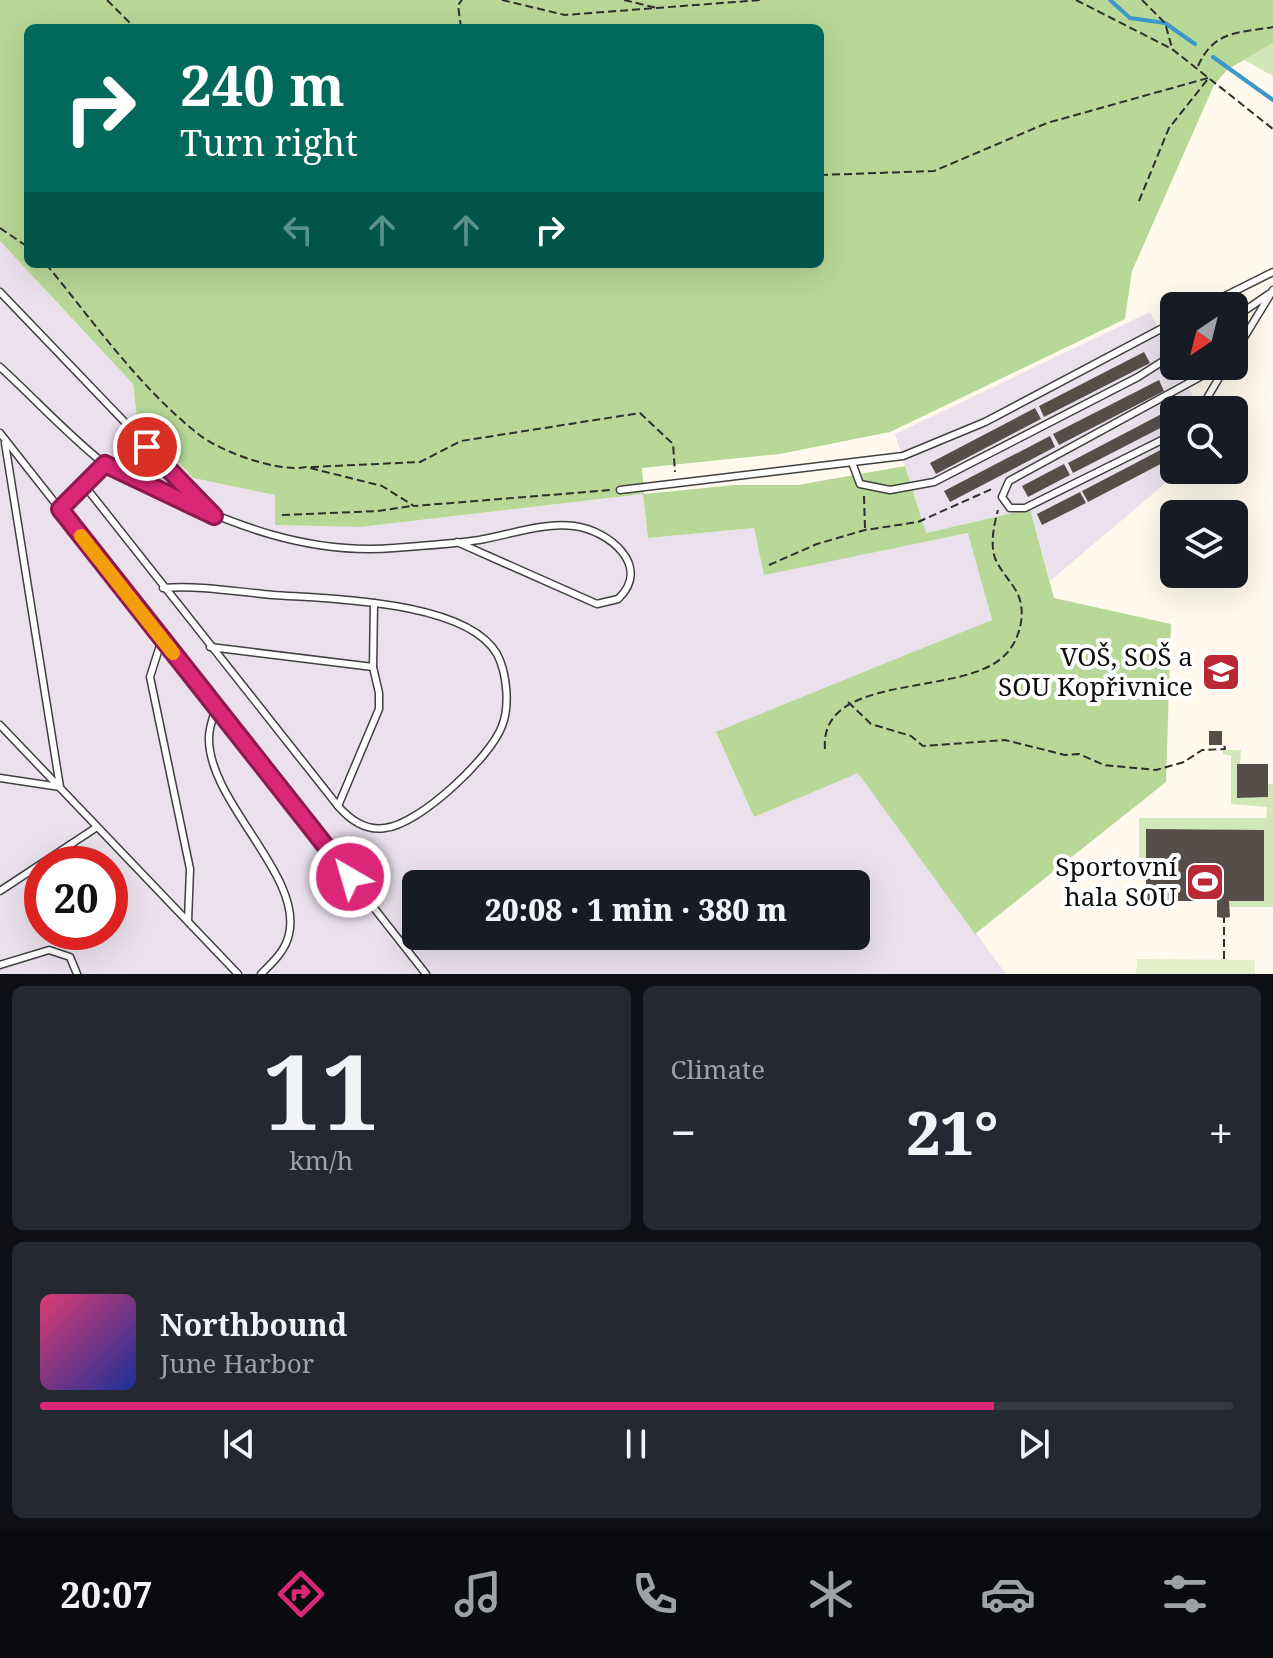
<!DOCTYPE html>
<html lang="en">
<head>
<meta charset="utf-8">
<style>
  body { margin:0; font-family:"Noto Serif",serif; background:#242831; color:#f1f3f6; height:100vh; display:flex; flex-direction:column; font-size:30px; white-space:nowrap }
  * { box-sizing:border-box; margin:0 }
  p { font-size:26px; color:#9ea1a6 }
  .icon { flex:none; width:44px; height:44px; fill:none; stroke:currentColor; stroke-width:2; stroke-linecap:round; stroke-linejoin:round }
  .map { position:relative; height:974px; overflow:hidden }
  .drawer { display:flex; flex-direction:column; gap:12px; padding:12px; background:#0d0f14; flex:1 }
  .drawer>* { flex:none }
  .hud { position:absolute; left:24px; top:24px; width:800px; height:244px; border-radius:12px; box-shadow:0 8px 32px #0002; background:#00695c; color:#fff; overflow:hidden }
  .needle { width:52px; rotate:215deg }
  .buttons { position:absolute; left:1160px; top:292px; display:grid; gap:16px }
  .buttons a { display:grid; place-items:center; width:88px; height:88px; border-radius:12px; background:#171b24; box-shadow:0 8px 32px #0002; font-size:40px }
  .speed { position:absolute; left:24px; top:846px; display:flex; gap:16px; font-size:40px; font-weight:700; text-align:center }
  .speed>* { display:grid; place-content:center; width:104px; height:104px; border-radius:50%; background:#171b24; box-shadow:0 8px 32px #0002; line-height:1 }
  .speed .limit { border:12px solid #d22; background:#fff; color:#111 }
  .pin { position:absolute; display:grid; place-items:center; width:68px; height:68px; color:#fff; margin:-34px; border:4px solid #fff; border-radius:50%; box-shadow:0 2px 8px #0007 }
  .me { position:absolute; width:88px; margin:-44px; rotate:322deg; stroke-linejoin:round; filter:drop-shadow(0 0 6px #0008) }
  .turn { display:flex; align-items:center; gap:28px; height:168px; padding:0 24px; font-size:36px }
  .turn .icon { width:104px; height:104px; stroke-width:2.5 }
  .turn b { display:block; font-size:56px; line-height:68px }
  .lanes { display:flex; align-items:center; height:76px; padding:0 24px; background:#0003; justify-content:center; gap:40px; direction:ltr }
  .lanes .off { opacity:.35 }
  .big { font-size:60px; font-weight:800; line-height:1.1 }
  .drawer .tile { flex:1; display:flex; flex-direction:column; justify-content:center; gap:12px; min-width:0; padding:0 28px; border-radius:12px; background:#242831 }
  .drawer .dial { align-items:center; gap:0 }
  .dial b { font-size:104px; line-height:1 }
  .song { display:flex; align-items:center; gap:24px }
  .cover { width:96px; height:96px; border-radius:12px; background:linear-gradient(135deg,hsl(340 70% 55%),hsl(230 70% 35%)) }
  .played { height:8px; border-radius:4px; background:linear-gradient(90deg,#db2777 80%,#363941 80%) }
  .keys { display:flex; justify-content:space-around; direction:ltr }
  .heat { display:flex; justify-content:space-between; align-items:center; font-size:44px; direction:ltr }
  .drawer .tiles { flex:1; display:grid; gap:12px; grid-template-columns:1fr 1fr }
  .tile:last-child { grid-column:span 2 }
  .trip { position:absolute; left:402px; top:870px; width:468px; height:80px; border-radius:12px; background:#171b24; box-shadow:0 8px 32px #0002; font-weight:800; line-height:80px; text-align:center }
  .tab-bar { display:flex; height:128px; justify-content:space-around; align-items:center; background:#090b0e; color:#9ea1a6 }
  .tab-bar .icon { width:56px; height:56px }
  .tab-bar .current { color:#db2777 }
  .tab-bar b { font-size:36px; color:#f1f3f6 }
  .map>svg:first-child { display:block }
</style>
</head>
<body>
<div class="map">
<svg width="1273" height="974" viewBox="0 0 1273 974">
  <rect width="100%" height="100%" fill="#fffaed"/>
  <g fill="#eae1ec" fill-rule="evenodd">
    <path d="M0 241 133 384 137 418 193 478 275 495V525L360 527 643 494 648 538 754 528 764 574 969 533 992 620 716 733 754 817 858 772 1006 974H0ZM42 864H110V932H42ZM416 884H856V936H416Z"/>
    <path d="M1150 312 1174 358V366H1178L1200 410H1174V470H1181L1050 581 1030 509 926 533 895 434Z"/>
  </g>
  <g fill="#d3e8b8">
    <path d="M1273 43V76L1244 60Z"/>
    <path d="M1223 750H1241L1238 798 1268 797V784H1273V907H1229V901H1264V830L1139 863V818H1266L1267 807 1231 804V756L1223 754Z"/>
  </g>
  <path fill="#b7d897" fill-rule="evenodd" d="M0 0H1273V43L1227 70 1214 85 1132 271 1125 319 890 432 780 454 642 468 644 494 735 485H798L905 466 926 533 1030 509 1054 598 1171 624 1166 782 975 934 858 773 754 817 716 732 992 620 968 533 764 575 754 528 648 538 643 494 360 527 275 525V495L193 478 137 418 133 384 0 241ZM28 28H820V264H28Z"/>
  <path fill="#e4efc9" d="M1137 959 1255 960V974H1136Z"/>
  <g fill="none" stroke-linecap="round" stroke-linejoin="round">
    <g stroke="#3c97ca" stroke-width="4">
      <path d="M1110 0 1130 18 1165 23 1195 44"/>
      <path d="M1213 57 1273 100"/>
    </g>
  </g>
  <g fill="#554e49">
    <path d="M1144 352 1150 363 1044 417 1039 406Z"/>
    <path d="M1159 380 1164 391 1059 445 1053 434Z"/>
    <path d="M1035 408 1041 419 936 474 930 463Z"/>
    <path d="M1173 408 1174 421 1073 473 1068 463Z"/>
    <path d="M1050 436 1055 447 950 502 944 491Z"/>
    <path d="M1174 443V457L1088 502 1082 491Z"/>
    <path d="M1064 464 1070 475 1028 497 1022 486Z"/>
    <path d="M1080 492 1086 503 1042 525 1037 514Z"/>
    <rect x="1209" y="731" width="13" height="14"/>
    <path d="M1237 764H1268V797L1237 798Z"/>
    <path d="M1146 829 1264 830V901H1229L1230 917 1224 918 1217 917V901H1146Z"/>
  </g>
  <g fill="none" stroke-linecap="round" stroke-linejoin="round">
    <g stroke="#404040" stroke-width="9">
      <g id="lane">
        <path d="M0 292 212 513"/>
        <path d="M1205 306 1273 272"/>
        <path d="M1234 318 1269 294"/>
        <path d="M1234 354 1273 290"/>
        <path d="M0 367C34 398 66 433 102 462 117 474 139 481 156 489 233 525 308 555 394 548 422 546 451 544 479 540 509 535 543 522 574 526 608 530 653 566 618 599L597 604 457 542"/>
        <path d="M1200 410 1226 366"/>
        <path d="M0 433 426 974"/>
        <path d="M1174 434 1025 508H1010L1002 497 1009 481 1220 366"/>
        <path d="M853 465 860 484 890 490 934 482 1138 377 1174 354"/>
        <path d="M84 485 338 806C351 821 366 831 385 828 419 825 491 757 502 726 510 706 507 673 497 654 466 600 328 599 273 595 237 592 200 585 163 588"/>
        <path d="M620 490 903 456 985 422 1174 322"/>
        <path d="M60 509 105 464"/>
        <path d="M162 639 150 677 190 869 188 921"/>
        <path d="M210 647 373 667"/>
        <path d="M216 708C213 717 209 727 209 738 208 802 303 875 289 934 286 950 273 962 261 974"/>
        <path d="M0 725 238 974"/>
        <path d="M0 778 60 787 5 443"/>
        <path d="M338 806 379 709V693L373 667 374 603"/>
        <path d="M0 891 97 827"/>
        <path d="M0 965 49 950 70 957 77 974"/>
      </g>
    </g>
    <g stroke="#2f2f2f" stroke-width="2" stroke-dasharray="8 4" stroke-linecap="butt">
      <path d="M107 0 135 28"/>
      <path d="M502 0 565 15 761 0"/>
      <path d="M624 0 657 8"/>
      <path d="M1076 0 1172 49 1273 129"/>
      <path d="M1142 0 1165 23 1172 48"/>
      <path d="M461 28 458 5 462 0"/>
      <path d="M1198 66C1214 30 1239 33 1273 27"/>
      <path d="M820 175 934 171 1047 123 1208 78"/>
      <path d="M1139 201 1169 128 1208 79"/>
      <path d="M0 228 28 247"/>
      <path d="M46 264C93 321 139 387 197 433 218 451 279 473 306 467L382 486 414 506 611 490"/>
      <path d="M311 467 420 462 461 441 640 413 673 444 675 472"/>
      <path d="M864 496 865 529"/>
      <path d="M282 515 378 511 412 506"/>
      <path d="M769 565 817 544 865 530 918 522 994 488"/>
      <path d="M848 702 871 724 911 736 923 746 1005 740 1065 755 1079 754 1104 765 1156 770 1184 762 1202 750 1225 749 1224 744"/>
      <path d="M825 749C819 671 961 698 1004 656 1021 640 1028 609 1015 589 1008 578 1000 570 995 558 990 543 994 525 998 510"/>
      <path d="M1224 959V918"/>
    </g>
    <use href="#lane" stroke="#fff" stroke-width="6"/>
  </g>
  <g fill="none" stroke-linecap="round" stroke-linejoin="round">
    <g stroke="#8e194d" stroke-width="20">
      <path id="route" d="M147 447 214 516 105 464 60 509 350 877"/>
    </g>
    <use href="#route" stroke="#db2777" stroke-width="14"/>
    <path stroke="#f59e0b" stroke-width="14" d="M81 536 173 653"/>
  </g>
  <defs>
    <g id="university-square" transform="scale(2)"><rect x="-9" y="-9" width="18" height="18" rx="4" fill="#ba2835" stroke="#fff"/><path d="M0-5L7-2L0 1L-7-2ZM-4 1L0 2.5L4 1V4Q0 6-4 4Z" fill="#fff"/></g>
    <g id="stadium-square" transform="scale(2)"><rect x="-9" y="-9" width="18" height="18" rx="4" fill="#ba2835" stroke="#fff"/><path d="M0-5a6.5 5 0 1 0 0 10a6.5 5 0 1 0 0-10ZM-3.5-1.8h7v3.6h-7Z" fill="#fff"/></g>
  </defs>
  <g fill-rule="evenodd">
    <use href="#university-square" x="1221" y="672"/>
    <use href="#stadium-square" x="1205" y="882"/>
  </g>
  <g text-anchor="middle" stroke-width="8" stroke-linejoin="round" paint-order="stroke">
    <g font-size="26" fill="#0d0d0d" stroke="#fff" text-anchor="end">
      <text x="1193" y="666">VOŠ, SOŠ a<tspan x="1193" dy="30">SOU Kopřivnice</tspan></text>
      <text x="1177" y="876">Sportovní<tspan x="1177" dy="30">hala SOU</tspan></text>
    </g>
  </g>
</svg>
<div class="buttons">
<a><svg class="needle" viewBox="-14 -14 28 28"><path d="M0-13l5 13h-10z" fill="#e53935"/><path d="M0 13l5-13h-10z" fill="#9ea1a6"/></svg></a>
<a><svg class="icon" aria-label="search" viewBox="0 0 24 24"><circle cx="10" cy="10" r="6"/><path d="M15 15l6 6"/></svg></a>
<a><svg class="icon" aria-label="layers" viewBox="0 0 24 24"><path d="M12 4l9 5-9 5-9-5zM3 14l9 5 9-5"/></svg></a>
</div>
<div class="speed"><div class="limit">20</div></div>
<div class="pin" style="left:147px;top:447px;background:#d93025"><svg class="icon" aria-label="arrive" viewBox="0 0 24 24"><path d="M6 21V4h12l-3 4 3 4H6"/></svg></div>
<svg class="me" style="left:350px;top:877px" viewBox="-20 -20 40 40"><circle r="17" fill="#db2777" stroke="#fff" stroke-width="3"/><path d="M0-11L8 9 0 5-8 9z" fill="#fff"/></svg>
<div class="trip">20:08 · 1 min · 380 m</div>
<div class="hud">
<div class="turn"><svg class="icon" aria-label="right" viewBox="0 0 24 24"><path d="M7 20v-9h11M14 6l5 5-5 5"/></svg><div><b>240 m</b>Turn right</div></div>
<div class="lanes"><svg class="icon off" aria-label="left" viewBox="0 0 24 24"><path d="M17 20v-9H6M10 6l-5 5 5 5"/></svg><svg class="icon off" aria-label="ahead" viewBox="0 0 24 24"><path d="M12 20V5M6 11l6-6 6 6"/></svg><svg class="icon off" aria-label="ahead" viewBox="0 0 24 24"><path d="M12 20V5M6 11l6-6 6 6"/></svg><svg class="icon" aria-label="right" viewBox="0 0 24 24"><path d="M7 20v-9h11M14 6l5 5-5 5"/></svg></div>
</div>
</div>
<section class="drawer">
<div class="tiles">
<div class="tile dial"><b>11</b><p>km/h</p></div>
<div class="tile"><p>Climate</p>
<div class="heat"><a>−</a><b class="big">21°</b><a>+</a></div>
</div>
<div class="tile">
<div class="song"><i class="cover"></i><div><b>Northbound</b><p>June Harbor</p></div></div>
<div class="played"></div>
<div class="keys"><svg class="icon" aria-label="previous" viewBox="0 0 24 24"><path d="M18 5L8 12l10 7zM5 5v14"/></svg><svg class="icon" aria-label="pause" viewBox="0 0 24 24"><path d="M8 5v14M16 5v14"/></svg><svg class="icon" aria-label="next" viewBox="0 0 24 24"><path d="M6 5l10 7-10 7zM19 5v14"/></svg></div>
</div>
</div>
</section>
<nav class="tab-bar">
<b>20:07</b>
<svg class="icon current" aria-label="directions" viewBox="0 0 24 24"><path d="M12 3l9 9-9 9-9-9zM9 14v-3h6M13 9l2 2-2 2"/></svg>
<svg class="icon" aria-label="music" viewBox="0 0 24 24"><path d="M9 18V5l10-2v13"/><circle cx="6" cy="18" r="3"/><circle cx="16" cy="16" r="3"/></svg>
<svg class="icon" aria-label="phone" viewBox="0 0 24 24"><path d="M5 4h4l2 5-3 2q2 4 5 5l2-3 5 2v4C11 20 4 13 5 4z"/></svg>
<svg class="icon" aria-label="climate" viewBox="0 0 24 24"><path d="M12 3v18M4 7l16 10M4 17L20 7"/></svg>
<svg class="icon" aria-label="car" viewBox="0 0 24 24"><path d="M5 17H2v-5l4-1 3-4h7l3 4 3 1v5h-3M9 17h6M6 11h13"/><circle cx="7" cy="17" r="2"/><circle cx="17" cy="17" r="2"/></svg>
<svg class="icon" aria-label="filters" viewBox="0 0 24 24"><path d="M4 7h16M4 17h16"/><circle cx="9" cy="7" r="2"/><circle cx="15" cy="17" r="2"/></svg>
</nav>
</body>
</html>
